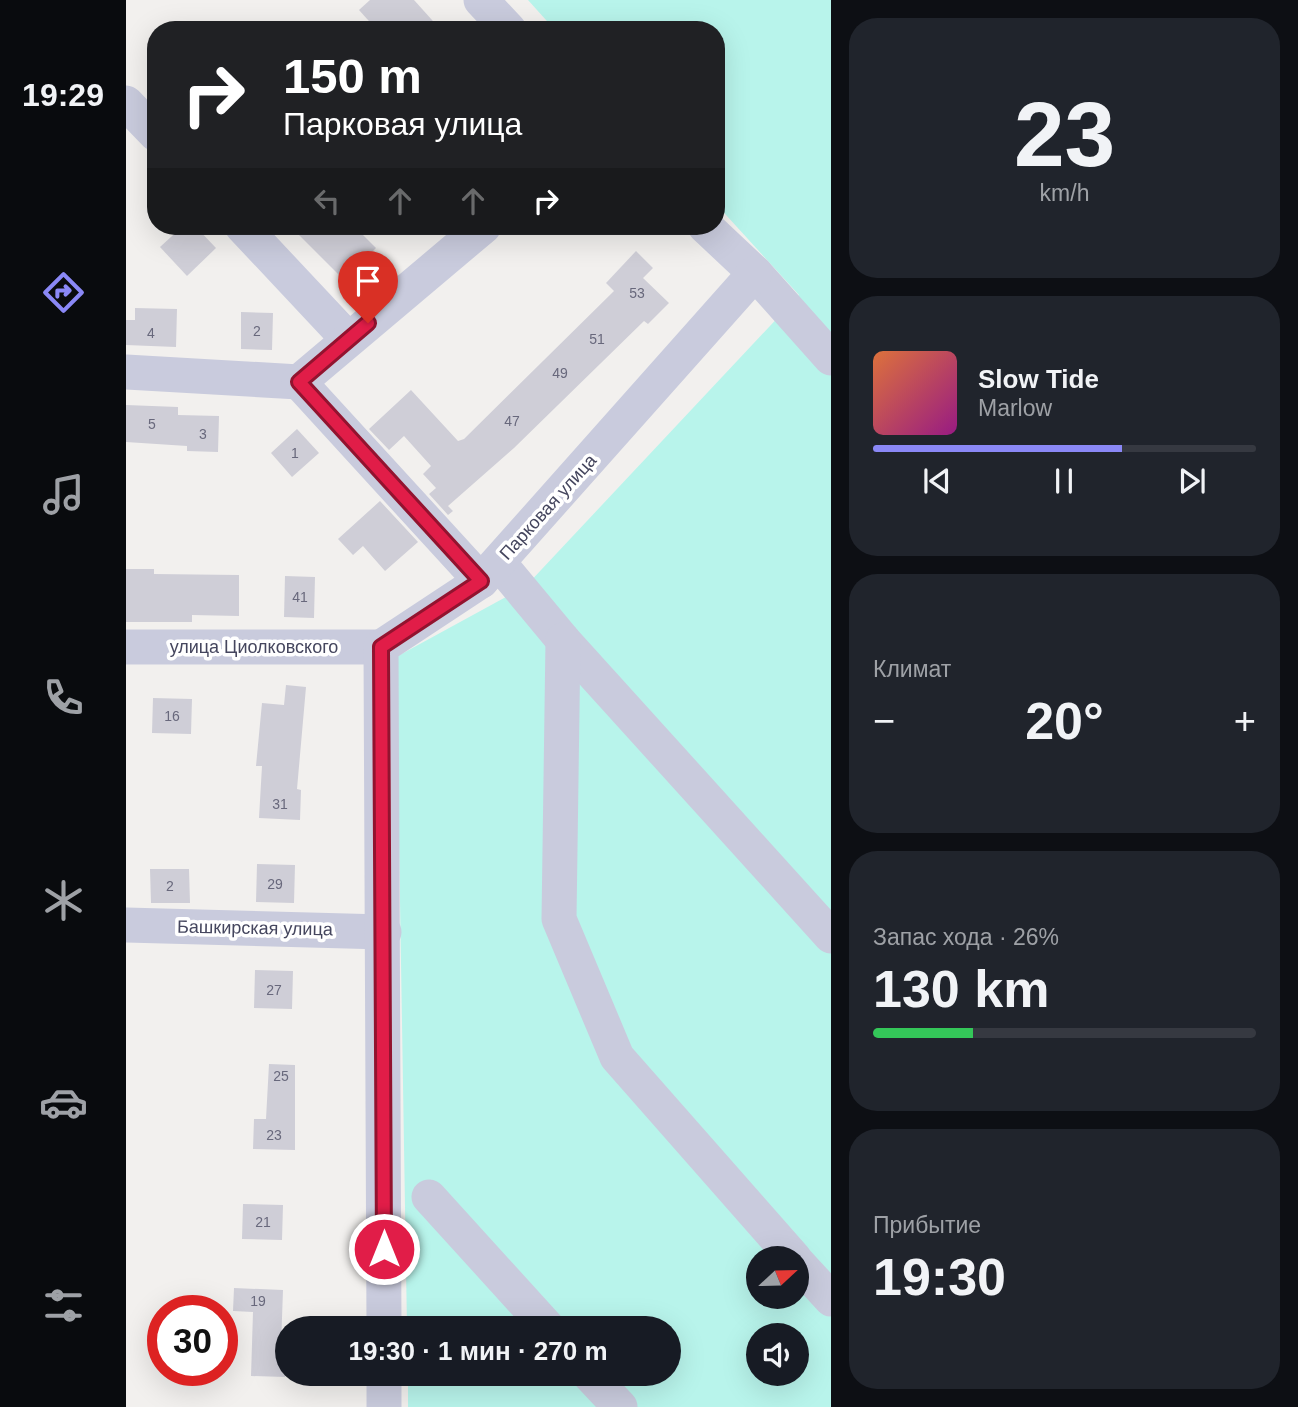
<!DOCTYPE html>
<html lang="ru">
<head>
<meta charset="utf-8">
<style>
  body { margin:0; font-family:Arial,sans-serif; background:#20242c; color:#f1f3f6; height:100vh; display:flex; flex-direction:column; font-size:26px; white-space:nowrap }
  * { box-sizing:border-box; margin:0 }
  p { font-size:23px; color:#9ea1a6 }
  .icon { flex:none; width:38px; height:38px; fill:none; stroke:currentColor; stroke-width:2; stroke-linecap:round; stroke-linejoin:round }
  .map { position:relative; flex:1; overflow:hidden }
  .sheet { display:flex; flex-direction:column; gap:18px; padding:18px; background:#0d0f14; width:467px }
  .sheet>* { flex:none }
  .banner { position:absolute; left:21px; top:21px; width:578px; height:214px; border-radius:28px; box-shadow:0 7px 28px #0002; background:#202124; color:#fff; overflow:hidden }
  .needle { width:46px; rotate:68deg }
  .tools { position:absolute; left:620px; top:1246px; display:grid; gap:14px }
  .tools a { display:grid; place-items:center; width:63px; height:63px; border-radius:50%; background:#171b24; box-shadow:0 7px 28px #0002; font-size:35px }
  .speed { position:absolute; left:21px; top:1295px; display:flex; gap:14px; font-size:35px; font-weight:700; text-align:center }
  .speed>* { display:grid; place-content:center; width:91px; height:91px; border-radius:50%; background:#171b24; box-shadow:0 7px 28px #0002; line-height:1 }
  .speed .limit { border:10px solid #d22; background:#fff; color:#111 }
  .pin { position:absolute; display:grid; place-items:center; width:60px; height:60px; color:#fff; margin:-72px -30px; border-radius:50% 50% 50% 0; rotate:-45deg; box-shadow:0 0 7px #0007 }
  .pin .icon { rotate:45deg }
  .me { position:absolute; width:77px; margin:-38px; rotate:0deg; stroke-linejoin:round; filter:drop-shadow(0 0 5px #0008) }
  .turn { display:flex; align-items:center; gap:24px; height:147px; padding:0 21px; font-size:32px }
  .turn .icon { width:91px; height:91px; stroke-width:2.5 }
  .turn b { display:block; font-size:49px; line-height:60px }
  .lanes { display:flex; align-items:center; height:66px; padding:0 21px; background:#0003; justify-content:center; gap:35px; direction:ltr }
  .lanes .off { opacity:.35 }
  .big { font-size:52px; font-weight:700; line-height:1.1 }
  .sheet .tile { flex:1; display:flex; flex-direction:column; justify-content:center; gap:10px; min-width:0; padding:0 24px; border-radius:28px; background:#20242c }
  .sheet .dial { align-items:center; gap:0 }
  .dial b { font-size:91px; line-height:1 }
  .song { display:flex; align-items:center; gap:21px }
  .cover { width:84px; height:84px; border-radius:10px; background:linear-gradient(135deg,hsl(20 70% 55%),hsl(310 70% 35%)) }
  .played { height:7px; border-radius:4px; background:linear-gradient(90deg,#8a88f6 65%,#363941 65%) }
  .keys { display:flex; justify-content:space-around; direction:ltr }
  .heat { display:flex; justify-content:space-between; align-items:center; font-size:38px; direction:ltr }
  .charge { height:10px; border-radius:5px; background:linear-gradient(90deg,#34c759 26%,#363941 0) }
  .trip { position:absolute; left:149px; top:1316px; width:406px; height:70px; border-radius:35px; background:#171b24; box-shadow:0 7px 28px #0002; font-weight:700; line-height:70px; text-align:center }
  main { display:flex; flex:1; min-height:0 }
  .tab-bar { display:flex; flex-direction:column; width:126px; justify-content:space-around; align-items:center; background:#090b0e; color:#9ea1a6 }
  .tab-bar .icon { width:49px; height:49px }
  .tab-bar .selected { color:#8a88f6 }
  .tab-bar b { font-size:32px; color:#f1f3f6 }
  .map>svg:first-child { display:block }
</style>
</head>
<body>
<main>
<nav class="tab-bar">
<b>19:29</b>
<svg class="icon selected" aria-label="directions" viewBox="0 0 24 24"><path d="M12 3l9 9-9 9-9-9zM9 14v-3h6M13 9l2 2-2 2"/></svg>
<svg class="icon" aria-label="music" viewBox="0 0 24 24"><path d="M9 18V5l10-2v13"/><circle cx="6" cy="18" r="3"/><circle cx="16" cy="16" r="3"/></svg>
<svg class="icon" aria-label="phone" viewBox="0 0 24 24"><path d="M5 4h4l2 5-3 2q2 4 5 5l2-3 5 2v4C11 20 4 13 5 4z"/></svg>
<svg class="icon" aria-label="climate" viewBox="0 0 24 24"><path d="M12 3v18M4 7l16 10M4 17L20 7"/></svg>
<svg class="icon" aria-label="car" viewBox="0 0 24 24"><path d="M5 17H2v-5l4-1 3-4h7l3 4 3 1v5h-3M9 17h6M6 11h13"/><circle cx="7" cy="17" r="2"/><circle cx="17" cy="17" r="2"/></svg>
<svg class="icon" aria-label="filters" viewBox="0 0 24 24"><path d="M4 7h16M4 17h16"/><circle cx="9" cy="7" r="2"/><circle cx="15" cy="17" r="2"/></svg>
</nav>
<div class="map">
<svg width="705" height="1407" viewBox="0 0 705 1407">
  <rect width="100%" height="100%" fill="#f2f0ee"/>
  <path fill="#b8f4eb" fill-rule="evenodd" d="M402 0H705V1407H282V1374H542V1328H281L270 657 400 586 673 295 590 204V30H429ZM632 1258H670V1297H632ZM632 1335H670V1374H632Z"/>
  <g fill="#cfced7">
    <path d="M244 0H288L315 30H251L233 10Z"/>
    <path d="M57 226H69L90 248 61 276 34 247Z"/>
    <path d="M164 226H228L250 248 218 280Z"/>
    <path d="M510 251 527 268 517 278 543 303 522 324 518 321 388 448 322 506 327 511 322 515 303 494 310 488 297 474 305 466 278 436 263 450 243 429 285 390 332 441 338 439 488 291 480 283Z"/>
    <path d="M9 308 51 309 50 347 0 345V320H9Z"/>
    <path d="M115 312 147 313 146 350 115 349Z"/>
    <path d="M0 405 52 407V415L93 416 92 452 61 451V446L0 442Z"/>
    <path d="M171 429 193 453 166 477 145 453Z"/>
    <path d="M254 501 292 542 259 571 237 546 227 555 212 539Z"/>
    <path d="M0 569H28V574L113 575V616L66 615V622H0Z"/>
    <path d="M159 576 189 577 188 618 158 617Z"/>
    <path d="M160 685 180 687 171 789 175 790 174 820 133 818 136 766H130L136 703 158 705Z"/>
    <path d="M27 698 66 699 65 734 26 733Z"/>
    <path d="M131 864 169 865 168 903 130 902Z"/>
    <path d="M24 869H63L64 903H25Z"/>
    <path d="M129 970 167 971 166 1009 128 1008Z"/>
    <path d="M143 1064 169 1065V1150L127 1149 128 1119H140Z"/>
    <path d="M117 1204 157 1205 156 1240 116 1239Z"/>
    <path d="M108 1288 157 1290 155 1346 160 1347 159 1377 125 1376 127 1312 107 1311Z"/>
  </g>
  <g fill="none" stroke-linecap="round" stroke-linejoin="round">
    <g stroke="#c9cbdd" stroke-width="35">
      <path d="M355 0 383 30"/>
      <path d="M0 103 30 134"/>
      <path d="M116 226 222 339"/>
      <path d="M579 226 629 273 705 358"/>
      <path d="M0 372 173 382 358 226"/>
      <path d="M173 382 355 581"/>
      <path d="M373 563 437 640 705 936"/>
      <path d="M437 640 433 919 491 1057 668 1258"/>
      <path d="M0 647H255"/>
      <path d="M0 925 258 932"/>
      <path d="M303 1197 422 1328"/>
      <path d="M670 1261 705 1299"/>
      <path d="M258 1328 255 647 355 581 629 273"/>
      <path d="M258 1374V1407"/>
      <path d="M463 1374 494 1407"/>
    </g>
  </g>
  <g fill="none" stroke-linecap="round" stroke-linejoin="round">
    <g stroke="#92132f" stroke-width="18">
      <path id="route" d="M242 323 173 382 355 581 255 647 258 1249"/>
    </g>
    <use href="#route" stroke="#e11d48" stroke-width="12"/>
  </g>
  <g text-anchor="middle" stroke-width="7" stroke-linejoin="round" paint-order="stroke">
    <g font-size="14" fill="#68687c">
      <text x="511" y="298">53</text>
      <text x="131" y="336">2</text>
      <text x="25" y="338">4</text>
      <text x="471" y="344">51</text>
      <text x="434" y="378">49</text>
      <text x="386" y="426">47</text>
      <text x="26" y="429">5</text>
      <text x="77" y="439">3</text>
      <text x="169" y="458">1</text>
      <text x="174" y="602">41</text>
      <text x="46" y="721">16</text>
      <text x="154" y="809">31</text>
      <text x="149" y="889">29</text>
      <text x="44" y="891">2</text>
      <text x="148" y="995">27</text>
      <text x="155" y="1081">25</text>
      <text x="148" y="1140">23</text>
      <text x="137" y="1227">21</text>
      <text x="132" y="1306">19</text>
    </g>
    <g font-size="18" fill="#45465e" stroke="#fff">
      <text transform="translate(422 507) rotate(-48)" y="6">Парковая улица</text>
      <text x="128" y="653">улица Циолковского</text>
      <text transform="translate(129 928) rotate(1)" y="6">Башкирская улица</text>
    </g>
  </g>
</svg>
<div class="tools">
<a><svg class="needle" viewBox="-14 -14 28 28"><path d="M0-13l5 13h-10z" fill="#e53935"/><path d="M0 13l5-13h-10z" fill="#9ea1a6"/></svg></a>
<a><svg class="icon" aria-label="sound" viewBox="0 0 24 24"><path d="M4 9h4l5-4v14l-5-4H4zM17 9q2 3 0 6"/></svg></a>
</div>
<div class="speed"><div class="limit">30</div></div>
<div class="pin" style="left:242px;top:323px;background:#d93025"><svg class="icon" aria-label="arrive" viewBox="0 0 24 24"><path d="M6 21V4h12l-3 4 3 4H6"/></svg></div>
<svg class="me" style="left:258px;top:1249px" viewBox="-20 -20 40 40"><circle r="17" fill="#e11d48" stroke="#fff" stroke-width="3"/><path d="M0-11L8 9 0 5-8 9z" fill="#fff"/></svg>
<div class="trip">19:30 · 1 мин · 270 m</div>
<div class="banner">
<div class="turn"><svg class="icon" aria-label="right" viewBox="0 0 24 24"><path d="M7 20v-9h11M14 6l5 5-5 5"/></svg><div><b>150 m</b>Парковая улица</div></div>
<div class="lanes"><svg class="icon off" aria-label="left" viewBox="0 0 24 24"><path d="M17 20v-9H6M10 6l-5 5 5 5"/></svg><svg class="icon off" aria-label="ahead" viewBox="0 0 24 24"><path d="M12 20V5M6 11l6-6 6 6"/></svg><svg class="icon off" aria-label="ahead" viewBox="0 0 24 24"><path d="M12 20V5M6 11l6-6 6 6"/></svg><svg class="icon" aria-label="right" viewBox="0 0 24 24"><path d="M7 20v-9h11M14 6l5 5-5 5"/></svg></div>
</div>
</div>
<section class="sheet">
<div class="tile dial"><b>23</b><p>km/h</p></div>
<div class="tile">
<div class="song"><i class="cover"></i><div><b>Slow Tide</b><p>Marlow</p></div></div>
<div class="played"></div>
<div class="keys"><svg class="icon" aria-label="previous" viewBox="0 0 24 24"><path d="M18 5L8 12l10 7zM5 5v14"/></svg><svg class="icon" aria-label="pause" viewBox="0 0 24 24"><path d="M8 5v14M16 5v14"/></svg><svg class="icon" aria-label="next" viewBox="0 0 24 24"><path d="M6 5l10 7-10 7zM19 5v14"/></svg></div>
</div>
<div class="tile"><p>Климат</p>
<div class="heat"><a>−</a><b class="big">20°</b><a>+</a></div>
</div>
<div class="tile"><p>Запас хода · 26%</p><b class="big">130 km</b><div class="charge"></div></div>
<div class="tile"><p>Прибытие</p><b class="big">19:30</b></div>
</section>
</main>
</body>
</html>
